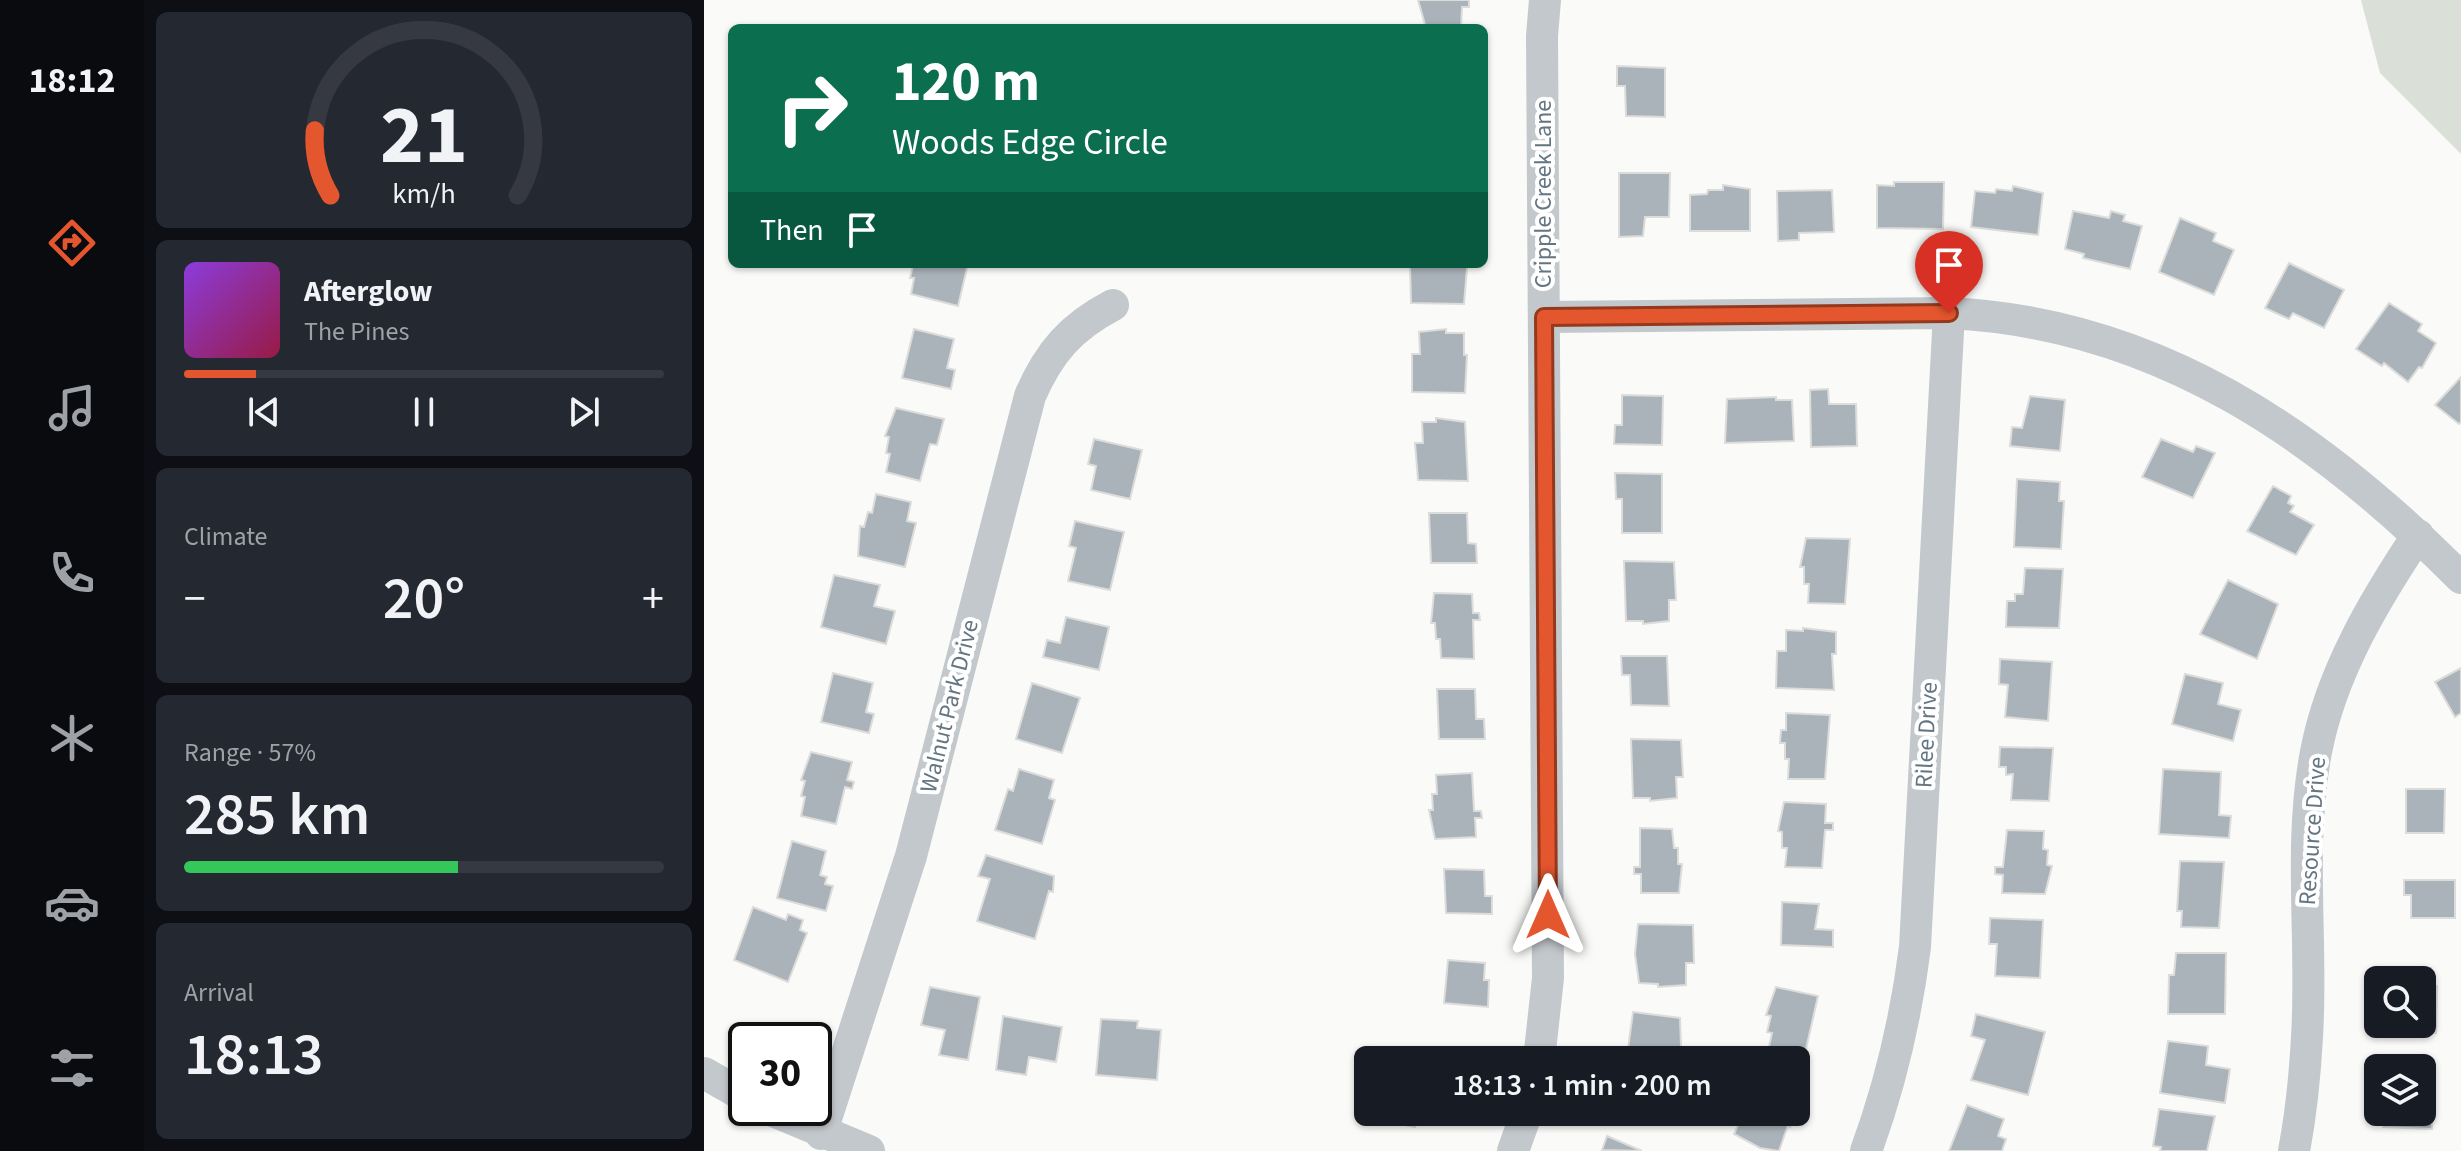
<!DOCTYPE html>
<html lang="en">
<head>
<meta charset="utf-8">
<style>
  body { margin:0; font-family:"Source Sans 3",sans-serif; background:#242831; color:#f1f3f6; height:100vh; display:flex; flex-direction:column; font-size:30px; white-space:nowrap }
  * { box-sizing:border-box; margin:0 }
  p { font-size:26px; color:#9ea1a6 }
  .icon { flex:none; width:44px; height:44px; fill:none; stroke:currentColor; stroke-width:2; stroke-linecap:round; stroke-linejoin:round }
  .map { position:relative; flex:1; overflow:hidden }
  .details { display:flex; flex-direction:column; gap:12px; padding:12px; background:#0d0f14; width:560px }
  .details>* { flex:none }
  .top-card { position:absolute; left:24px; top:24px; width:760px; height:244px; border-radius:12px; box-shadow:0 2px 6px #0004; background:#0b6e4f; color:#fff; overflow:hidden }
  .fabs { position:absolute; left:1660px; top:966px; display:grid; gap:16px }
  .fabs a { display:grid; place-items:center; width:72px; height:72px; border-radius:12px; background:#171b24; box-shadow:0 2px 6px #0004; font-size:40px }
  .speed { position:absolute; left:24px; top:1022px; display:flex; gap:16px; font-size:40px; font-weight:700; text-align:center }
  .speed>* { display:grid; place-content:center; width:104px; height:104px; border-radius:50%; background:#171b24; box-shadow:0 2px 6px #0004; line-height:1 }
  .speed .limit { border:4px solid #111; border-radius:12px; background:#fff; color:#111 }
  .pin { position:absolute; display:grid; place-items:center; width:68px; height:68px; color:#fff; margin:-82px -34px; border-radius:50% 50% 50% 0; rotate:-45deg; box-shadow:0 0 8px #0007 }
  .pin .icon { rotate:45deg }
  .me { position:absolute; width:88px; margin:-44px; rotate:0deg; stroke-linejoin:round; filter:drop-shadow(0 0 6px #0008) }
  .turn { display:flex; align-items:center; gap:28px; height:168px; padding:0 32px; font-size:36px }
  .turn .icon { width:104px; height:104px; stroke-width:2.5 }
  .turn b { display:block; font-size:56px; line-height:68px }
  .then { display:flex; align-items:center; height:76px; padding:0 32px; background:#0003; gap:16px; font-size:30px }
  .big { font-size:60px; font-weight:600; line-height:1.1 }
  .details .widget { flex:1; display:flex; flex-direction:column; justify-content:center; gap:12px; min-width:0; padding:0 28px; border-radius:12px; background:#242831 }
  .details .dial { align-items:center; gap:0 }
  .dial svg { height:208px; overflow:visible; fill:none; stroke:#363941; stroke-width:7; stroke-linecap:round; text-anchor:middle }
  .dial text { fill:#f1f3f6; stroke:none }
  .song { display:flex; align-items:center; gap:24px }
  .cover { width:96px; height:96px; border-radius:12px; background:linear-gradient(135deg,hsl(270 70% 55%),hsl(340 70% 35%)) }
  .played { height:8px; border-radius:4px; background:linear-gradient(90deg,#e4572e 15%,#363941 15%) }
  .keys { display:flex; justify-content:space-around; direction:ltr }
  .heat { display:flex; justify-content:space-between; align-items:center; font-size:44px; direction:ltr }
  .charge { height:12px; border-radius:6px; background:linear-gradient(90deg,#34c759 57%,#363941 0) }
  .trip { position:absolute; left:650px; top:1046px; width:456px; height:80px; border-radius:12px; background:#171b24; box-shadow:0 2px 6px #0004; font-weight:600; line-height:80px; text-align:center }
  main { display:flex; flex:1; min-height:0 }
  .dock { display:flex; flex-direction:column; width:144px; justify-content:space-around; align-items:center; background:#090b0e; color:#9ea1a6 }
  .dock .icon { width:56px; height:56px }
  .dock .active { color:#e4572e }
  .dock b { font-size:36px; color:#f1f3f6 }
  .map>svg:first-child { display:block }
</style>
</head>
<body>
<main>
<nav class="dock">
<b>18:12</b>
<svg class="icon active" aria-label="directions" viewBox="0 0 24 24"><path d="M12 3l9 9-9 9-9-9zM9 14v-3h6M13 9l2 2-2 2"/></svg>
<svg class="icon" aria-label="music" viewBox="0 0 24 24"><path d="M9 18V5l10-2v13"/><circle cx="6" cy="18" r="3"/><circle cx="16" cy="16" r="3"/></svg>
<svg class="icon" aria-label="phone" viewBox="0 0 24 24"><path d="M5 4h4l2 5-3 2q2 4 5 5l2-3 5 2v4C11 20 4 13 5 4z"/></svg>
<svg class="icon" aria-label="climate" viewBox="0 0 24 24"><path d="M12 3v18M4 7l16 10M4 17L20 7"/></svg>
<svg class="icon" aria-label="car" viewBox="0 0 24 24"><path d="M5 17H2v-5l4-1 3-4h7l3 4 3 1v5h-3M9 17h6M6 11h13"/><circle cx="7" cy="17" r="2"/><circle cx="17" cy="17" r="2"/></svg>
<svg class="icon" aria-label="filters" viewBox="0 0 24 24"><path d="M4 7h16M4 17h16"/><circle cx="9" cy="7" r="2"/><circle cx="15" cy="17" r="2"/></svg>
</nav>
<section class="details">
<div class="widget dial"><svg viewBox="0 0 100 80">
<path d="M14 69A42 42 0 1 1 86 69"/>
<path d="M14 69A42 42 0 0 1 8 44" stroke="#e4572e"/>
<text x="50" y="56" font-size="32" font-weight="700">21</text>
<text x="50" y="72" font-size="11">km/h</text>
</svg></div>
<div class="widget">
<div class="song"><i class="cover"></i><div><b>Afterglow</b><p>The Pines</p></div></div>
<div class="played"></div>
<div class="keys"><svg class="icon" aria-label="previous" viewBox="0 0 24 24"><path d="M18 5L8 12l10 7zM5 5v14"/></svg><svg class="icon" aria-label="pause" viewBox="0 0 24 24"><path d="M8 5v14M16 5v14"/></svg><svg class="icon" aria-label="next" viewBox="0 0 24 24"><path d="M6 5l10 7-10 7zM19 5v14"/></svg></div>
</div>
<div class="widget"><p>Climate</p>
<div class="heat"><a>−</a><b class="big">20°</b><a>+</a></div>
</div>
<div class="widget"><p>Range · 57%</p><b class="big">285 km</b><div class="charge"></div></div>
<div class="widget"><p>Arrival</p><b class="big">18:13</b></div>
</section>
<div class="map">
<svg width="1757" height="1151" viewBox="0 0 1757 1151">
  <rect width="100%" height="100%" fill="#fafaf8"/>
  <path fill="#dadfd7" d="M1657 0H1757V154L1676 73Z"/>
  <g fill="#aab3b9" stroke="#dcdcda" stroke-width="2">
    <path d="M714 0H765V7H758L757 28H722Z"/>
    <path d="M913 66 961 68V117L922 116 921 86H913Z"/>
    <path d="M915 173H966L965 217H941L939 236 915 237Z"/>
    <path d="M1190 182H1240L1239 229 1173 228V185L1190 186Z"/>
    <path d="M1019 185 1046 189V231H986V195L1003 194 1004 190H1019Z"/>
    <path d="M1309 186 1339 193 1334 235 1267 227 1271 191 1291 193 1292 189 1308 191Z"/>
    <path d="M1128 190 1130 232 1095 233V240L1074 241 1073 191Z"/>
    <path d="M1369 211 1405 218 1407 211 1421 215 1419 221 1438 226 1426 269 1379 258 1380 254 1361 249Z"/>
    <path d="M1476 218 1512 233 1509 241 1530 250 1510 295 1455 272Z"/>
    <path d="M1585 263 1640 290 1620 328 1589 313 1585 319 1561 308Z"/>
    <path d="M213 264H264L254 306 207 294 210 278H206L209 265Z"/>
    <path d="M714 264H760L763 268 760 304 707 303 706 266Z"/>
    <path d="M1685 303 1718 324 1714 331 1732 343 1718 368 1715 367 1704 382 1680 363 1678 366 1652 349Z"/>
    <path d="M210 329 250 339 243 368 251 370 247 389 198 378Z"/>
    <path d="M742 329V333H760V355H763L761 393 708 392V354H716L715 332Z"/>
    <path d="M1757 377V422L1755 424 1731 405Z"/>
    <path d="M1124 389 1125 404H1152L1153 446 1107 447 1106 390Z"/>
    <path d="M918 395 959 396 958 445 910 444 911 425H918Z"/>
    <path d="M1326 396 1361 400 1356 451 1306 446 1308 427 1318 428Z"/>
    <path d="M1072 397V400H1088L1090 441 1021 443 1023 399Z"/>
    <path d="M192 408 240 419 233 445 226 444 216 481 182 472 186 454 182 453 185 437 181 436Z"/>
    <path d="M732 418 761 422 764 481 714 480 711 443H719L718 422H732Z"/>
    <path d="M390 439 438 450 426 499 387 490 392 466 384 464Z"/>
    <path d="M1457 439 1489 452 1492 446 1511 453 1489 498 1438 477Z"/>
    <path d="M911 473 958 474V533H918V499H912Z"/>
    <path d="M1313 479 1356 482 1355 501H1360L1357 549 1310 547Z"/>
    <path d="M1569 486 1587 496 1584 503 1590 506 1586 512 1610 525 1592 555 1543 531Z"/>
    <path d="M172 494 207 502 203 521 212 523 201 567 154 556 156 526 160 527 164 512 168 513Z"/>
    <path d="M725 513H763L764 543 772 544 773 563H727Z"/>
    <path d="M371 521 420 532 406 590 364 581 372 548 365 546Z"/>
    <path d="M1102 538 1146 539 1141 604 1104 603 1105 584H1100V567H1096Z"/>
    <path d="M920 561 970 562 972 600H965V621L939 624V621H922Z"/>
    <path d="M1321 568 1359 569 1355 628 1302 627 1303 601H1311V594H1319Z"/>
    <path d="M130 575 176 585 170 606 191 611 182 644 117 627Z"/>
    <path d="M1524 580 1574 604 1553 659 1496 634Z"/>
    <path d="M730 593 768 594 769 613H775L776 620H769L770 659 737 658 736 639H732L731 623H727Z"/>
    <path d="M362 617 405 627 395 670 339 657 343 640 356 643Z"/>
    <path d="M1099 628 1132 632V654H1128L1130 690 1072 688 1073 651H1082V630L1099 631Z"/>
    <path d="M917 656H963L965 706 927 705 926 675H918Z"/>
    <path d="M1296 659 1348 662 1344 721 1301 717 1304 685 1295 684Z"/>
    <path d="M1757 668V713L1751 717 1731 682Z"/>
    <path d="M129 673 169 683 162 712 170 714 165 733 117 722Z"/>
    <path d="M1481 674 1519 683 1514 704 1537 710 1529 741 1468 724Z"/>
    <path d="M328 683 376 698 358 753 312 739Z"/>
    <path d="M733 689H771L772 719H780L781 739H735Z"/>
    <path d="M1082 713 1126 715 1121 779H1084L1085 759H1081V743H1076L1077 730H1082Z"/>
    <path d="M927 739 977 740 979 777H972L973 798 946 801V798H929Z"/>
    <path d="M1296 747 1349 748 1345 801 1307 800 1309 774 1302 775V767H1295Z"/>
    <path d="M107 752 148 762 143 780 150 782 148 789 141 787 132 824 97 816 101 797 97 796 101 781 97 780Z"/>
    <path d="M315 769 350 780 345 798 351 800 338 844 291 830 304 789 309 791Z"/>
    <path d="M1459 769 1517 772 1515 815 1527 816 1525 838 1455 834Z"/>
    <path d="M768 773 770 811H777L778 818H771L772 837 731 839 725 810H729L728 794H733L732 775Z"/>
    <path d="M1702 789H1741L1740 833H1702Z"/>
    <path d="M1080 802 1122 804 1121 823H1129V830H1121L1118 868 1081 867 1083 848H1078V832L1074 831Z"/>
    <path d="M936 828 968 829 970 848H974V864H978L975 893H937V874H930V867H936Z"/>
    <path d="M1303 830 1340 831 1339 849 1344 850 1343 865 1348 866 1341 894 1298 893 1299 875 1291 874V867H1299Z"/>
    <path d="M88 841 122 851 116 875 123 877 121 884 129 886 122 911 73 898Z"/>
    <path d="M282 855 350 876 349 892 345 891 331 939 273 921 286 879 274 876Z"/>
    <path d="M1476 861 1520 862 1515 928 1477 927 1478 911H1473Z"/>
    <path d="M740 869 780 870 781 896H788V914L742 913Z"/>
    <path d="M1700 880H1751V918H1707V895H1700Z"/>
    <path d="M1078 902 1115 904 1111 929 1129 930V947L1077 945Z"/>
    <path d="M49 907 82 920 84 914 99 920 96 930 103 933 84 982 30 960Z"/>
    <path d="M1286 918 1339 920 1336 978 1291 976 1293 944H1285Z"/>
    <path d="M934 924 989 925 990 963H982V985L954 987V984L935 983 931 954Z"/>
    <path d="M1472 953H1522L1521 1014H1464L1465 975H1470Z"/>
    <path d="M744 960 781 963 780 980H785L784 1007 740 1003Z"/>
    <path d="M1689 967 1727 968 1726 985 1733 986 1732 1033 1681 1032V1024H1718V980H1689Z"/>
    <path d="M226 987 276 997 264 1060 235 1055 241 1030 217 1025Z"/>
    <path d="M1072 987 1114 996 1100 1058 1064 1051 1068 1033 1063 1032 1067 1016 1062 1015Z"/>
    <path d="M929 1012 976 1018 977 1047H973L970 1060H932L923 1056Z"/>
    <path d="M1272 1014 1341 1032 1324 1095 1267 1080 1281 1040 1267 1036Z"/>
    <path d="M299 1016 358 1027 352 1062 325 1057 322 1075 292 1070Z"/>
    <path d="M397 1019 434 1021 433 1028 457 1030 453 1080 392 1075Z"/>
    <path d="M1464 1041 1504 1046 1502 1065 1526 1069 1521 1103 1456 1093Z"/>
    <path d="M1686 1060 1726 1062 1725 1081H1731L1728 1129 1679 1127 1681 1112H1718V1068H1685Z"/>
    <path d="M1092 1097 1098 1100 1086 1127 1084 1125 1075 1151 1056 1148 1030 1134 1039 1114 1035 1112H1092Z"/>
    <path d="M1263 1105 1300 1119 1294 1136 1302 1139 1298 1151H1245Z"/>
    <path d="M1455 1109 1511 1116 1503 1151H1456L1457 1147 1449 1146Z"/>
    <path d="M682 1112H742L740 1118 714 1113 711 1127 680 1121Z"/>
    <path d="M903 1136 938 1151 898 1150Z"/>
  </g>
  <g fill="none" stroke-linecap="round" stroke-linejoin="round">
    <g stroke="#c3c8cc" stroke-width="32">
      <path d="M840 317 1245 313C1453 323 1615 435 1757 578"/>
      <path d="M835 1060 844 978 838 36 841 0"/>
      <path d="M0 1073 42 1097"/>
      <path d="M62 1108 165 1151"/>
      <path d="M117 1134 207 856 326 396C345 352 367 327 409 305"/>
      <path d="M809 1151 823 1112"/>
      <path d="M1162 1151C1187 1083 1202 1018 1211 947L1245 313"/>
      <path d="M1590 1151C1597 1114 1601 1074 1603 1037 1609 942 1594 846 1612 752 1627 673 1670 601 1714 535"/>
    </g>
  </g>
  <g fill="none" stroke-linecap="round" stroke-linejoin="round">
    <g stroke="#94391e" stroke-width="20">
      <path id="route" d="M844 915 840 317 1245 313"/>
    </g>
    <use href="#route" stroke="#e4572e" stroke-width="14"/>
  </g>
  <g text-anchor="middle" stroke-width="8" stroke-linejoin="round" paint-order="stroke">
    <g font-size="24" fill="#657683" stroke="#fff">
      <text transform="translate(839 194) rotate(-90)" y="8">Cripple Creek Lane</text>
      <text transform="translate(245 706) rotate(-76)" y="8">Walnut Park Drive</text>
      <text transform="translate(1222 735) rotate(-87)" y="8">Rilee Drive</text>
      <text transform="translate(1608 831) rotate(-86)" y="8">Resource Drive</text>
    </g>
  </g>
</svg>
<div class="fabs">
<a><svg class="icon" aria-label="search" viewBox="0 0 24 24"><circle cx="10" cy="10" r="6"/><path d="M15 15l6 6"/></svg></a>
<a><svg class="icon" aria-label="layers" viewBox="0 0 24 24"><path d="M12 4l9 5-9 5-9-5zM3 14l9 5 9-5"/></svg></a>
</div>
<div class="speed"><div class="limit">30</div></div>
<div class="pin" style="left:1245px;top:313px;background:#d93025"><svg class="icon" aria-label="arrive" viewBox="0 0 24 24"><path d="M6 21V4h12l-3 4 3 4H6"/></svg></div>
<svg class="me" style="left:844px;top:915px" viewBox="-20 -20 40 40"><path d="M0-17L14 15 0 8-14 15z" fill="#e4572e" stroke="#fff" stroke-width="4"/></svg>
<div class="trip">18:13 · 1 min · 200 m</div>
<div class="top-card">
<div class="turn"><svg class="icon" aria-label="right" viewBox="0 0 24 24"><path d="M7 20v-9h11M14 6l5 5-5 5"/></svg><div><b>120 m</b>Woods Edge Circle</div></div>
<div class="then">Then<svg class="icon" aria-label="arrive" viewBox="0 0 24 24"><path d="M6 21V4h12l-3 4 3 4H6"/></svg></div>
</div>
</div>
</main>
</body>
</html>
